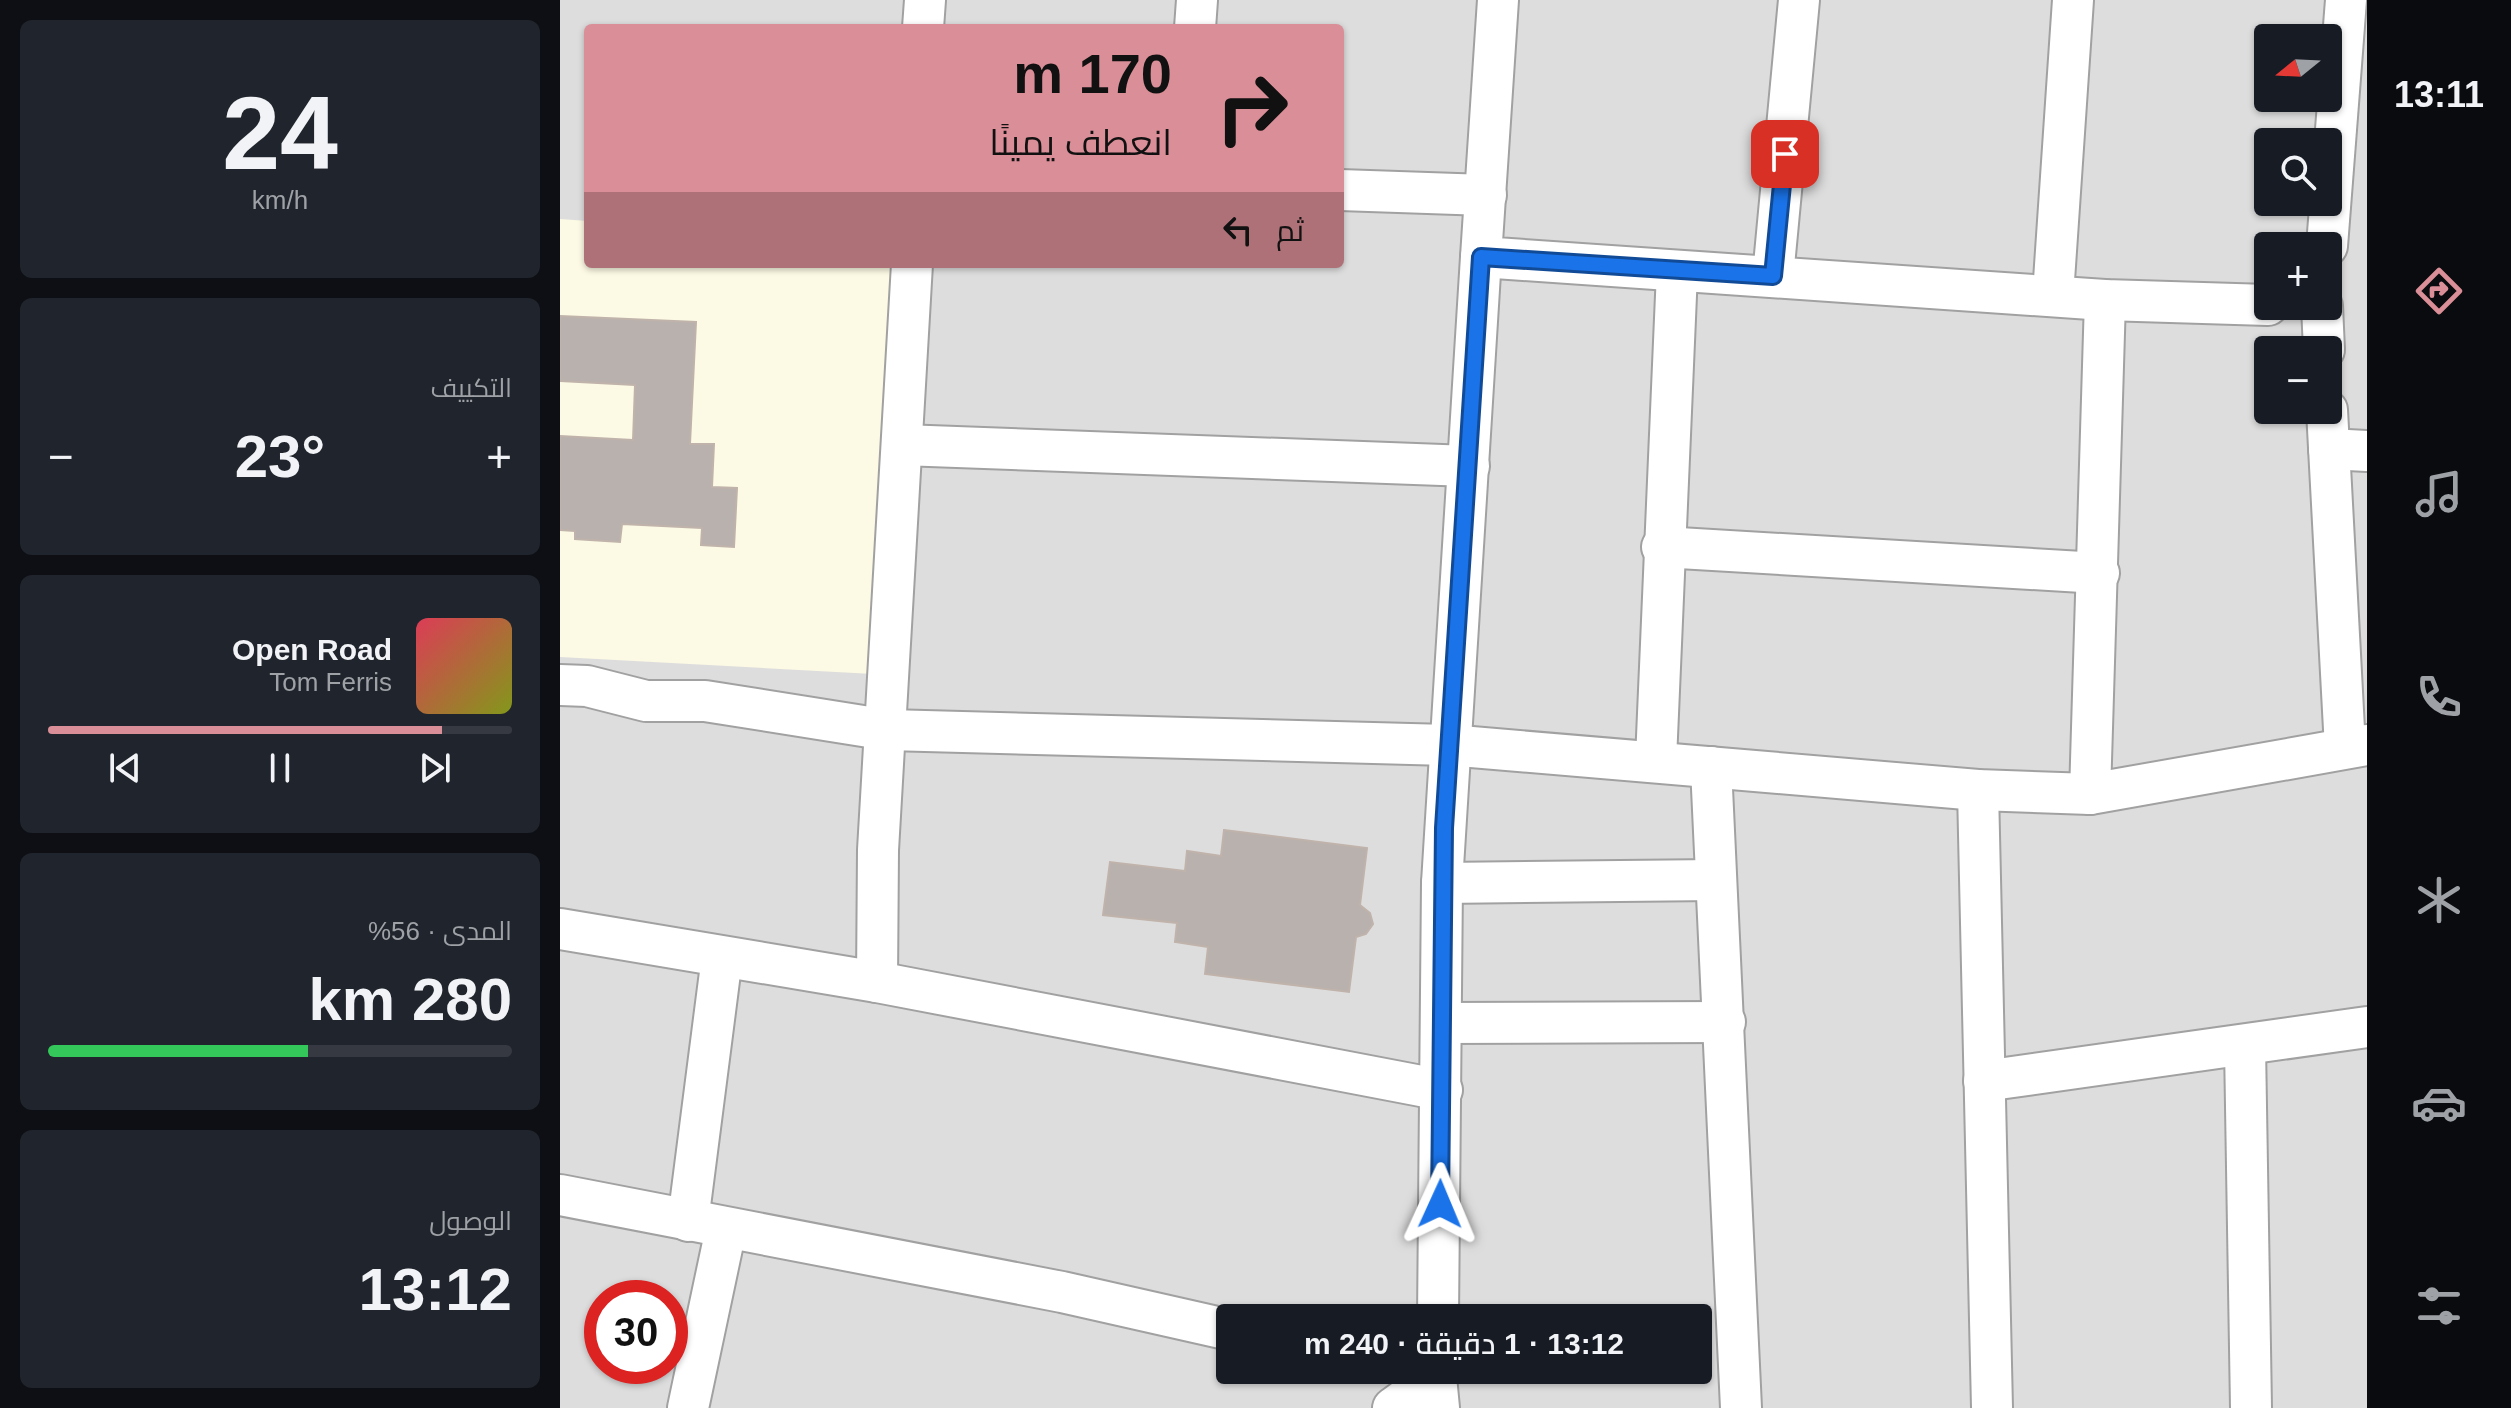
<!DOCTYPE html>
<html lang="ar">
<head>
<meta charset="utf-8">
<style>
  body { margin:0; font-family:Arial,Cairo,sans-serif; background:#20242c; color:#f1f3f6; direction:rtl; height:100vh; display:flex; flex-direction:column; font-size:30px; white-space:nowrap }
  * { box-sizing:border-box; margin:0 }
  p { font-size:26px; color:#9ea1a6 }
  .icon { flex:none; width:44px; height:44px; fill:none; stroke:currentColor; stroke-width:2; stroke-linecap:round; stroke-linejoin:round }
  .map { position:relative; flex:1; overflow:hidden; direction:ltr }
  .panel { display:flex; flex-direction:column; gap:20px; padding:20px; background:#0d0f14; width:560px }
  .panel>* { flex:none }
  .top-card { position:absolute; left:24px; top:24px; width:760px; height:244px; border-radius:8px; box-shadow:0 2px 6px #0004; direction:rtl; background:#da8e97; color:#111; overflow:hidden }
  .needle { width:52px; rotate:252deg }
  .buttons { position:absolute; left:1694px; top:24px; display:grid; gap:16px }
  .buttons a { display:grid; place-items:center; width:88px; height:88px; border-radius:8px; background:#171b24; box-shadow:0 2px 6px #0004; font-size:40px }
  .speed { position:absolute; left:24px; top:1280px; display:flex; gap:16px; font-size:40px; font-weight:700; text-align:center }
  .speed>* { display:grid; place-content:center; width:104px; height:104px; border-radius:50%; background:#171b24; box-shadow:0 2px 6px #0004; line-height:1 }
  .speed .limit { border:12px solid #d22; background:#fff; color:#111 }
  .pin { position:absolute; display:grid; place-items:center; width:68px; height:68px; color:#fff; margin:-34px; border-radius:16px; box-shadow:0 4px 12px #0006 }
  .me { position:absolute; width:88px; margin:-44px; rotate:1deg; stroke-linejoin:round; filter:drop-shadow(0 0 6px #0008) }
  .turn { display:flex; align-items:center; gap:28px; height:168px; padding:0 40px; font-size:36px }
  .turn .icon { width:104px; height:104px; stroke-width:2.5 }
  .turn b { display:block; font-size:56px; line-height:68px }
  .then { display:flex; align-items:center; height:76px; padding:0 40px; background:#0003; gap:16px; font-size:30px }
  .big { font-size:60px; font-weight:600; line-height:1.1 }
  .panel .tile { flex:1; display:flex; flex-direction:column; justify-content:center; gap:12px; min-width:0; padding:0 28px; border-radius:12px; background:#20242c }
  .panel .dial { align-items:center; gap:0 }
  .dial b { font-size:104px; line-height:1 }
  .song { display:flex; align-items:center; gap:24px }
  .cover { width:96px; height:96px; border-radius:12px; background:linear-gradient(135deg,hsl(350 70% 55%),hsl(70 70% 35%)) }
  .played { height:8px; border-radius:4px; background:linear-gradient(90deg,#da8e97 85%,#363941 85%) }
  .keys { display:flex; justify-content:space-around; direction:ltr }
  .heat { display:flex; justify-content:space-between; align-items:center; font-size:44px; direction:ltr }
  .charge { height:12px; border-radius:6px; background:linear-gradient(90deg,#34c759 56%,#363941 0) }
  .trip { position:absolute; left:656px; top:1304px; width:496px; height:80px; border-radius:8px; background:#171b24; box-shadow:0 2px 6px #0004; font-weight:600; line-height:80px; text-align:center; direction:rtl }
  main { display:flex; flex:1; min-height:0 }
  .menu { display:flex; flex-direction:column; width:144px; justify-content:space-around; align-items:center; background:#090b0e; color:#9ea1a6 }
  .menu .icon { width:56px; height:56px }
  .menu .selected { color:#da8e97 }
  .menu b { font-size:36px; color:#f1f3f6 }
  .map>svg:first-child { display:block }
</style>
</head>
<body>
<main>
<nav class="menu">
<b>13:11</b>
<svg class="icon selected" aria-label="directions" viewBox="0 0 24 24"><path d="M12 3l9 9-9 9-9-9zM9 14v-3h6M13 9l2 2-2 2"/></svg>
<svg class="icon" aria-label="music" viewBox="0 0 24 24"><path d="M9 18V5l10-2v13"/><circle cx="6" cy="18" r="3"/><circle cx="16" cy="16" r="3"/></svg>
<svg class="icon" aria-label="phone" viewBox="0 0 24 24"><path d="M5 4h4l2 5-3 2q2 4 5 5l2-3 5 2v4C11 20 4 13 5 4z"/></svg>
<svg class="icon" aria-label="climate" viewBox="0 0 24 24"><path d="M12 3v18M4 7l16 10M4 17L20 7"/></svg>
<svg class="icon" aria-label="car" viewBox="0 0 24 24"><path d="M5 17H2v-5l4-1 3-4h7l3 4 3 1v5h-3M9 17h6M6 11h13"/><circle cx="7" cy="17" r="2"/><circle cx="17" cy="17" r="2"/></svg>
<svg class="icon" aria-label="filters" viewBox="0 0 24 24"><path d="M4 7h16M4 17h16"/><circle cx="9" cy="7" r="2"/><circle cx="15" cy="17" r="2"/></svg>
</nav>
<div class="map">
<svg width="1807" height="1408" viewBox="0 0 1807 1408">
  <rect width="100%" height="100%" fill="#f0ece8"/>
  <path fill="#dedddd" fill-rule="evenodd" d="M0 0H1807V1408H0ZM28 28H780V264H28ZM1708 38H1768V98H1708ZM1708 142H1768V202H1708ZM1708 246H1768V306H1708ZM1708 350H1768V410H1708ZM42 1298H110V1366H42ZM670 1318H1138V1370H670Z"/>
  <path fill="#fcfae4" d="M0 219 28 221V264H337L313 674 0 657Z"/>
  <g fill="#b9b1ad" stroke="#c0b3ab" stroke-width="2">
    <path d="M0 316 136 322 130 444H154L152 487 177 488 174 547 141 545 142 528 62 524 60 542 15 539V531L0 530V436L73 440 75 385 0 381Z"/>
    <path d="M664 830 807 848 800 905 810 913 813 924 806 934 796 937 789 992 645 974 648 947 615 942 617 923 543 915 550 862 625 871 627 851 661 856Z"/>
  </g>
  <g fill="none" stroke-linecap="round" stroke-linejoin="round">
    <g stroke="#a1a1a1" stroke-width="44">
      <g id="minor">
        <path d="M938 0 921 257 1545 300 1708 305"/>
        <path d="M363 28 365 0"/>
        <path d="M635 28 637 0"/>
        <path d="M780 190 926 195"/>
        <path d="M1767 246 1786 0"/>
        <path d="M1213 276 1239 0"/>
        <path d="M1493 295 1513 0"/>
        <path d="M1762 306 1764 350"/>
        <path d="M1767 410 1785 748"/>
        <path d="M342 445 909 466"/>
        <path d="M1769 449 1807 451"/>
        <path d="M1102 547 1539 573"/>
        <path d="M0 685 27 686 86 701H145L328 730 888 745 1418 790 1530 794 1807 745"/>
        <path d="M1096 760 1117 272"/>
        <path d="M1151 767 1181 1408"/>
        <path d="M1418 790 1432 1408"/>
        <path d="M1530 794 1545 300"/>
        <path d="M882 883 1156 880"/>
        <path d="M0 929 317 982 882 1090"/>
        <path d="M317 982 318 850 352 264"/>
        <path d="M882 1023 1165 1022"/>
        <path d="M1685 1046 1691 1408"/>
        <path d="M1424 1081 1807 1027"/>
        <path d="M0 1195 502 1292 670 1330"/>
        <path d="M128 1221 162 957"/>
        <path d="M878 1318 882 883 921 257"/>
        <path d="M846 1370 876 1377 879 1408"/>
        <path d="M128 1408 166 1229"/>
        <path d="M833 1408 876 1377 877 1370"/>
      </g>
    </g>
    <use href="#minor" stroke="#fff" stroke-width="40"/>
  </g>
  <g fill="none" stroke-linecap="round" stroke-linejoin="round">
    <g stroke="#114b97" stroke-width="20">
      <path id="route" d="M880 1204 884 828 921 257 1213 276 1225 154"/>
    </g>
    <use href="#route" stroke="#1a73e8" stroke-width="14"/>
  </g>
</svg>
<div class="buttons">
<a><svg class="needle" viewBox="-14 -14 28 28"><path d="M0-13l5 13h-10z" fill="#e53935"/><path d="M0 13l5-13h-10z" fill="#9ea1a6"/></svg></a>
<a><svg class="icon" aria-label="search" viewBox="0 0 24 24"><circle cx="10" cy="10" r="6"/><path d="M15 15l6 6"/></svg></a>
<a>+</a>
<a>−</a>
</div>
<div class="speed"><div class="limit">30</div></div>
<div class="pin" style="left:1225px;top:154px;background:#d93025"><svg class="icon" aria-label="arrive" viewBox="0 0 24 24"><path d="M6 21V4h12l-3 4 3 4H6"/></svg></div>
<svg class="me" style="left:880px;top:1204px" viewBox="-20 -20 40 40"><path d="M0-17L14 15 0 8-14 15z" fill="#1a73e8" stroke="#fff" stroke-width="4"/></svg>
<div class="trip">13:12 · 1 دقيقة · 240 m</div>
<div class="top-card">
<div class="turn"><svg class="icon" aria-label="right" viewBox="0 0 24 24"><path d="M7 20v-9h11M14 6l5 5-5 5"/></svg><div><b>170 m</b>انعطف يمينًا</div></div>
<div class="then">ثم<svg class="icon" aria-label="left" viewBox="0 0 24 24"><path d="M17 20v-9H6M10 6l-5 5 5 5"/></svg></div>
</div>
</div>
<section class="panel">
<div class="tile dial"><b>24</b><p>km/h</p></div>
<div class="tile"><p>التكييف</p>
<div class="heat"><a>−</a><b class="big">23°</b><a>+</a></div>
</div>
<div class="tile">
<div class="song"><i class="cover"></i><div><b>Open Road</b><p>Tom Ferris</p></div></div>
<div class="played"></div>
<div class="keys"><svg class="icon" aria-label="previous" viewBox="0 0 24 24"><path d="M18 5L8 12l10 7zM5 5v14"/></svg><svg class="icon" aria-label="pause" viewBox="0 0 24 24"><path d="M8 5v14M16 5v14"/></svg><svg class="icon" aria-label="next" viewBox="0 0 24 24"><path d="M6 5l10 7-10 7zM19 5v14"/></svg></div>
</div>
<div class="tile"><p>المدى · 56%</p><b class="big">280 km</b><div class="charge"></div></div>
<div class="tile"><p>الوصول</p><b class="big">13:12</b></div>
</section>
</main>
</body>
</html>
